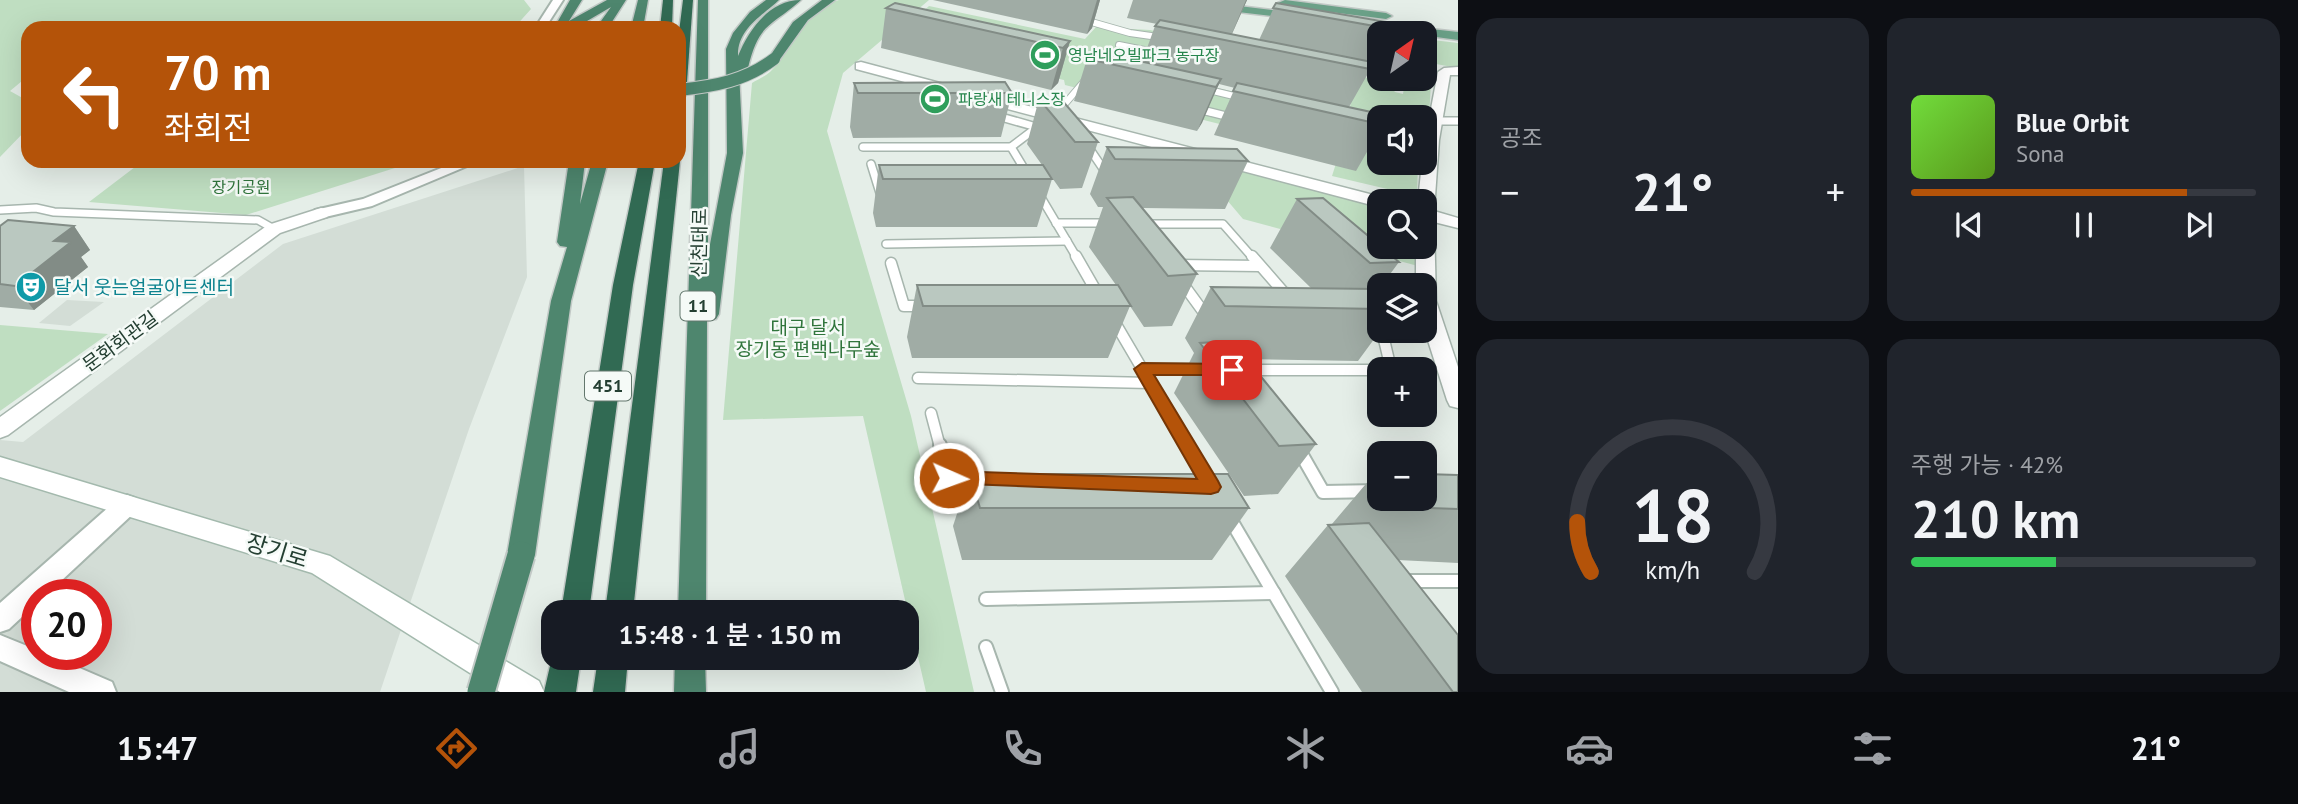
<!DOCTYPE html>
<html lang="ko">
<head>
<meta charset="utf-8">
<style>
  body { margin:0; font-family:"PT Sans","Noto Sans KR",sans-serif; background:#20242c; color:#f1f3f6; height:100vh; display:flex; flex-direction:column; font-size:26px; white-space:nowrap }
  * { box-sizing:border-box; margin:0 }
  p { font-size:23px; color:#9ea1a6 }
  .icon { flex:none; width:38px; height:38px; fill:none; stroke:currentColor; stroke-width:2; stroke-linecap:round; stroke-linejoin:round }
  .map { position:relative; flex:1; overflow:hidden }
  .side { display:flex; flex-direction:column; gap:18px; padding:18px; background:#0d0f14; width:840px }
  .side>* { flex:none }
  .banner { position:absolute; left:21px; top:21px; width:665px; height:147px; border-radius:21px; box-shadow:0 7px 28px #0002; background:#b45309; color:#fff; overflow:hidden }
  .needle { width:46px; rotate:34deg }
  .controls { position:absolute; left:1367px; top:21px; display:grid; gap:14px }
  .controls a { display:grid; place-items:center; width:70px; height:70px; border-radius:14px; background:#171b24; box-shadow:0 7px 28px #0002; font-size:35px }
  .speed { position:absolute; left:21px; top:579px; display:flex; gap:14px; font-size:35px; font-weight:700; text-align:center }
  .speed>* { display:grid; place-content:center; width:91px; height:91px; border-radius:50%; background:#171b24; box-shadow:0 7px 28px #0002; line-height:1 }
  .speed .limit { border:10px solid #d22; background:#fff; color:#111 }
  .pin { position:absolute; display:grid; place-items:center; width:60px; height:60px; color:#fff; margin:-30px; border-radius:14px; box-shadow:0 4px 10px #0006 }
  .me { position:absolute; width:77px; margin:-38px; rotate:92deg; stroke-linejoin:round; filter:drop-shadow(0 0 5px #0008) }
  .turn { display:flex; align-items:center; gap:24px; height:147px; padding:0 28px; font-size:32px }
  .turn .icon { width:91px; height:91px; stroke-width:2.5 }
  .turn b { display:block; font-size:49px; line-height:60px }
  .big { font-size:52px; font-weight:600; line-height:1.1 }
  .side .card { flex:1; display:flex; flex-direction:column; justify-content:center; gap:10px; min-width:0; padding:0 24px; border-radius:21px; background:#20242c }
  .side .dial { align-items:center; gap:0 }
  .dial svg { height:182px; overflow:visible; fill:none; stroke:#363941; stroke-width:7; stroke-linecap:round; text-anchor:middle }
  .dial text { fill:#f1f3f6; stroke:none }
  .song { display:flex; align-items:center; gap:21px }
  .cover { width:84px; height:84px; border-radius:10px; background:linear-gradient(135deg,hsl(100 70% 55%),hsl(90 70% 35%)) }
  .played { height:7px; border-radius:4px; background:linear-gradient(90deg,#b45309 80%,#363941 80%) }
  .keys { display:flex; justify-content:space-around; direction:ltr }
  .heat { display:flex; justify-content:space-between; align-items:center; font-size:38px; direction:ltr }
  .charge { height:10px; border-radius:5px; background:linear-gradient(90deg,#34c759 42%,#363941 0) }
  .side .tiles { flex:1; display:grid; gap:18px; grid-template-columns:repeat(2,1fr) }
  .trip { position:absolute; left:541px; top:600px; width:378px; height:70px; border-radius:21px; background:#171b24; box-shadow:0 7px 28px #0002; font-weight:600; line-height:70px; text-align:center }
  .tabs { display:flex; height:112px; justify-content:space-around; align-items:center; background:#090b0e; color:#9ea1a6 }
  .tabs .icon { width:49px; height:49px }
  .tabs .current { color:#b45309 }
  .tabs b { font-size:32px; color:#f1f3f6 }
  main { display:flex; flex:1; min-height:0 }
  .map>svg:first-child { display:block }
</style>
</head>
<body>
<main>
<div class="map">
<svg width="1458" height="692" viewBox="0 0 1458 692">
  <rect width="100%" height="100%" fill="#e5eee8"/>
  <g fill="#d3ddd6" fill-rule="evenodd">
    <path d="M524 166 527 277 469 429 380 692H0V440L23 442 283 244ZM37 595H96V654H37Z"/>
    <path d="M67 300 104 302 70 326 39 323Z"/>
  </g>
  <g fill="#bfdec1">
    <path d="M0 0H524L531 9 514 28H28V76L10 91 28 101V128L0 157Z"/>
    <path d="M839 0H929L843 73 827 131 911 416 974 692H926L863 416 723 420 752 83C758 79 766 76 771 71 793 50 803 9 839 0Z"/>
    <path d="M929 6 1085 39 1096 27 1150 30 1386 82 1395 92 1403 94 1405 81 1402 79H1424L1425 64 1432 66 1428 134 1425 133 1424 117 1349 116 1351 100 1120 54 1110 64 1379 124V163H1418L1417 196 1332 176 1339 154 1065 85 1064 80 891 41Z"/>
    <path d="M1424 39 1458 43V68L1425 62Z"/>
    <path d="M1188 154 1379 205V247H1416L1418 266 1243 219Z"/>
    <path d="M136 161H417L246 215 89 202 135 167Z"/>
    <path d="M0 325 108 334 0 411Z"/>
  </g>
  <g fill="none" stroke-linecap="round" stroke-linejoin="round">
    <g stroke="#a7b6ae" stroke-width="8">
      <g id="service-far3">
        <path d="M1081 19 1130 33 1165 38"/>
        <path d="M1119 45 1159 53"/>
        <path d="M1205 89 1242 98"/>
        <path d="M1194 108 1213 113"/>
        <path d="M1058 112 1087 78"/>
      </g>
    </g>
    <g stroke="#a7b6ae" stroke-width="10">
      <g id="service-far2">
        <path d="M1206 111 1234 118"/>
        <path d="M994 115 1040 128"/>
        <path d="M1437 121H1458"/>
        <path d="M1087 145 1106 173H1109"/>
        <path d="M863 147H1011"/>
        <path d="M871 164 880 193"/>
        <path d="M1028 175 1011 147 1040 125"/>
        <path d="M1039 194 1077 258"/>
        <path d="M0 210 36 208 54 212 258 220 274 229"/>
        <path d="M1056 223H1108"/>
        <path d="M1144 224H1223L1253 258"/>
        <path d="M886 244 1067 241"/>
      </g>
    </g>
    <g stroke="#a7b6ae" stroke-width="13">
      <g id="service-far1">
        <path d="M1076 256 1099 296"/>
        <path d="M1252 256 1286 295"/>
        <path d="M891 263 904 306H925"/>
        <path d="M1176 265 1260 266"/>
        <path d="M1183 284 1202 310H1210"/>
        <path d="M1114 321 1188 447"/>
        <path d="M1382 331 1391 369"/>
        <path d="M1142 369H1198"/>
        <path d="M1244 370H1379"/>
        <path d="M918 378 1150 383"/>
        <path d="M931 413 940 447"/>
      </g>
    </g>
    <g stroke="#a7b6ae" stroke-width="16">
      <g id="service">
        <path d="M940 445 949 478 980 479"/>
        <path d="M1187 445 1209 483"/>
        <path d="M1299 450 1323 492 1379 491"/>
        <path d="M1229 517 1332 692"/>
        <path d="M1404 581H1458"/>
        <path d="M986 599 1274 593"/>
        <path d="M986 647 1002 692"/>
      </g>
    </g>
    <g stroke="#a7b6ae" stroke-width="4">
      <g id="minor">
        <path d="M553 0H563L545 28H535Z"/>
        <path d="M459 161H479L372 206 321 218 313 213 315 210 363 199Z"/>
        <path d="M127 495 135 498 139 505 135 512 46 595H37V603L9 629 0 632V603L119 498Z"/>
        <path d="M0 635 37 650V654H47L112 682 116 692H69L0 661Z"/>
      </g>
    </g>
    <g stroke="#a7b6ae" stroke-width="3">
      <g id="tertiary">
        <path d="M861 62 955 87 957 90 950 94 856 69V63Z"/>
        <path d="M1458 67V75H1450L1439 140 1434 211 1458 218V228L1434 222 1436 301 1458 367V408L1450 406 1447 400 1424 328V285H1416V247H1424V201H1418L1422 163H1424L1425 140 1438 72 1444 68Z"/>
        <path d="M982 94 1385 198 1387 201H1379V207L977 101V95Z"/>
        <path d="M321 208 327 209 330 213 327 217 280 233 8 435 0 438V417L268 225Z"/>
      </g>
    </g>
    <g stroke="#a3b9ad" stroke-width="3">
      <path id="secondary" d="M0 457 330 556 539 681 544 692H500L312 573 0 477Z"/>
    </g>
    <g stroke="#c2c9c6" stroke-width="3">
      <g id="primary">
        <path d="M1156 0H1189L1298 13 1304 16 1298 19 1161 3Z"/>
        <path d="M1285 0 1386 13 1392 16 1386 19 1283 6 1278 3Z"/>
        <path d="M1368 22 1458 32V40L1364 27 1362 25Z"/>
      </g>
    </g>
    <g stroke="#c2c9c6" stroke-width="3">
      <g id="trunk">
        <path d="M570 0H582L569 21 607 0H626L608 28H596L611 7 575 28H554Z"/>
        <path d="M638 0H648L643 28H631Z"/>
        <path d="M698 0H708V255L727 153 726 49 733 33 750 12 766 0H779C762 16 737 29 738 56 749 29 770 0 801 0 771 27 759 22 748 68L739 71 743 153 731 215 719 314 716 319 707 320 706 612H678Z"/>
        <path d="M822 0H835L808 20 778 62H770L768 59 793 22Z"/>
        <path d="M569 161H585L580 204 592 161H608L571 301 535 555 531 563 521 567 511 563 507 555 551 301 567 247 560 246 557 242Z"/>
        <path d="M675 658H705L706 692H674Z"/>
      </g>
    </g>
    <g stroke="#c2c9c6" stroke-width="3">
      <g id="motorway">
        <path d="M663 0H673L672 28H660Z"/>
        <path d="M683 0H693L686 95 679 99V32Z"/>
        <path d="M679 160 680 161 633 612H605L664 161Z"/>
        <path d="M639 161H655L633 285 589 612H561L613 285Z"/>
        <path d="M553 653V658H581L576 692H544Z"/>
        <path d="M598 658H628L625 692H593Z"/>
      </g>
    </g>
    <use href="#service-far3" stroke="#fff" stroke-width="6"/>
    <use href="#service-far2" stroke="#fff" stroke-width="7"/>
    <use href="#service-far1" stroke="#fff" stroke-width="10"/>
    <use href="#service" stroke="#fff" stroke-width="12"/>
    <use href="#minor" fill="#fff" fill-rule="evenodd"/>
    <use href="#tertiary" fill="#fff" fill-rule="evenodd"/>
    <use href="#secondary" fill="#fff" fill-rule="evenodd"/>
    <use href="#primary" fill="#6ba188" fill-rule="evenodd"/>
    <use href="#trunk" fill="#4e866e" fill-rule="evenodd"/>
    <use href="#motorway" fill="#316a53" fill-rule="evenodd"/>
    <g stroke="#c2c9c6" stroke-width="14" stroke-linecap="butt">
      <path id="trunk-bridge-far1" d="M679 90C715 86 745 81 774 59"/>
    </g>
    <g stroke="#c2c9c6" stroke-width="31" stroke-linecap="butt">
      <path id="trunk-bridge" d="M481 692 521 555"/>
    </g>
    <use href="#trunk-bridge-far1" stroke="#4e866e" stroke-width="12"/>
    <use href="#trunk-bridge" stroke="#4e866e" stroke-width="27"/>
  </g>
  <g fill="#a0aca5">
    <path d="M933 0H1100L1092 28 1087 34Z"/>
    <path d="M1133 0H1247L1232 34 1259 40 1276 3 1397 30 1395 33H1379V63L1374 71 1370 70 1349 107 1379 117V131L1356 171 1214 135 1235 88 1219 84 1197 131 1074 101 1087 59 1142 62 1155 26 1157 24 1127 18Z"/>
    <path d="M886 8 1070 41 1058 83 1051 90 881 48Z"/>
    <path d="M854 83 1012 93 1001 137 853 138 850 127Z"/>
    <path d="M1039 99 1098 142 1082 188 1060 189 1048 172 1052 179 1037 227H876L873 213 879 165H1042L1027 144Z"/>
    <path d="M1107 147 1248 161 1225 209 1142 208 1197 274 1172 326 1144 327 1130 306 1108 358H912L907 337 917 285H1116L1089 247 1103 207H1098L1090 194Z"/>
    <path d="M1297 199 1399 262 1382 285H1379V331H1380L1358 361 1246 359 1316 444 1278 494 1244 496 1174 393 1194 353 1185 338 1211 287 1311 288 1270 248Z"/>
    <path d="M0 226H74L90 250 81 257 88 267 34 310 0 307Z"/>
    <path d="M1376 472H1379V499H1424L1458 475V563L1398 560 1458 692H1362L1285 576 1328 525 1332 524Z"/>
    <path d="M970 474 1249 508 1212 560H962L953 526Z"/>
  </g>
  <g fill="#828c86">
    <path d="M1097 0H1100L1092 28 1087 34Z"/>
    <path d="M1246 0H1247L1230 38Z"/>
    <path d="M1070 41 1058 83 1051 90 1063 48Z"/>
    <path d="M1221 79 1202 123 1197 131 1216 87Z"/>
    <path d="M74 226 90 250 81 257 88 267 34 310 15 286 54 241Z"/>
  </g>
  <g fill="#bac8c0" stroke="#828c86" stroke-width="2">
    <path d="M895 3 1070 41 1063 48 886 8Z"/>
    <path d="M1276 3 1398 24 1397 30 1273 8Z"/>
    <path d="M1160 20 1372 62 1370 69 1155 26Z"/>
    <path d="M1094 51 1221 79 1216 87 1087 59Z"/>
    <path d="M1005 82 1012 93H858L854 83Z"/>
    <path d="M1237 83 1385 115 1384 117H1379V124L1233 91Z"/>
    <path d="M1039 99H1061L1098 142H1075Z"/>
    <path d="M1107 147 1237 149 1248 161 1115 159Z"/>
    <path d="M879 165H1043L1052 179H883Z"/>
    <path d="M1133 197 1197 274 1168 276 1107 198Z"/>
    <path d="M1323 198 1379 245V247H1381L1399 262 1370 263 1297 199Z"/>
    <path d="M8 220 74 226 54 241 71 242 15 286 0 284V226Z"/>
    <path d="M917 285H1118L1131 306H923Z"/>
    <path d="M1211 287 1377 289 1379 291V309L1225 306Z"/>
    <path d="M1232 341 1316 444 1279 446 1200 343Z"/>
    <path d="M970 474H1228L1249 508H980Z"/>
    <path d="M1424 474 1458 475V509L1401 507 1396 499H1424Z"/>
    <path d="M1369 523 1458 635V692H1453L1328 525Z"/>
  </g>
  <path fill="#b45309" stroke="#753606" stroke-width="2" d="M1142 363 1232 364 1240 370 1232 375H1154L1218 481 1221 487 1218 492 1211 494 942 483 939 478 942 473 949 471 1197 479 1134 369Z"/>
  <defs>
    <g id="stadium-disc" transform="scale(1.575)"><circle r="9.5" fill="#2e9e5b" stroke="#f5faf7"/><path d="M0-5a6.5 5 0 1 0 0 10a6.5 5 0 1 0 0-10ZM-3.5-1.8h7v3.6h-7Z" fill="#fff"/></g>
    <g id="theatre-disc" transform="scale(1.575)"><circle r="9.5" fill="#0f9aa8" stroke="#f5faf7"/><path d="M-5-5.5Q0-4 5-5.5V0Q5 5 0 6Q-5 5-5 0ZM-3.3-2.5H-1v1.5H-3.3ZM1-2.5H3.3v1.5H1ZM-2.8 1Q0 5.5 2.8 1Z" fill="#fff"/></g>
  </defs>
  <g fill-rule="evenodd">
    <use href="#stadium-disc" x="1045" y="55"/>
    <use href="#stadium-disc" x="935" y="99"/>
    <use href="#theatre-disc" x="31" y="287"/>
  </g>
  <g text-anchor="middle" stroke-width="5" stroke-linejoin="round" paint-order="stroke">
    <g font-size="16" fill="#27864d" stroke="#f5faf7" text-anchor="start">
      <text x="1068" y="61">영남네오빌파크 농구장</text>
      <text x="958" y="105">파랑새 테니스장</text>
    </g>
    <g font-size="16" fill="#30753c" stroke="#f5faf7">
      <text x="241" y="193">장기공원</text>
    </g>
    <g fill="#f5faf7" stroke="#63776d" stroke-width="2">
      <rect x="680.5" y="291.5" width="35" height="29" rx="5"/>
      <rect x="585" y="371.5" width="46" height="29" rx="5"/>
    </g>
    <g font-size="18" font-weight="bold" fill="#243f32">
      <text x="698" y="312">11</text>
      <text x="608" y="392">451</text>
    </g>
    <g font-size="19" fill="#243f32" stroke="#f5faf7">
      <text transform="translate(699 243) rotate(-89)" y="7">신천대로</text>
      <text transform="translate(120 341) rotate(-36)" y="7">문화회관길</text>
    </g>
    <g font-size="19" fill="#0d838f" stroke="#f5faf7" text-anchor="start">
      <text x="54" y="294">달서 웃는얼굴아트센터</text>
    </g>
    <g font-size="19" fill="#30753c" stroke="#f5faf7">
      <text x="808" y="334">대구 달서<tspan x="808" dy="22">장기동 편백나무숲</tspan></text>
    </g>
    <g font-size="23" fill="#243f32" stroke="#f5faf7">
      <text transform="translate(277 551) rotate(17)" y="8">장기로</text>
    </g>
  </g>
</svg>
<div class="controls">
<a><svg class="needle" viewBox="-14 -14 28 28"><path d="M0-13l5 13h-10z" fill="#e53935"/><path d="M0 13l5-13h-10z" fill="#9ea1a6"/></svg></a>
<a><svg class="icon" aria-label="sound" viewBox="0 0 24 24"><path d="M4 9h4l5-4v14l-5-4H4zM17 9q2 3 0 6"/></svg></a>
<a><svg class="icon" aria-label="search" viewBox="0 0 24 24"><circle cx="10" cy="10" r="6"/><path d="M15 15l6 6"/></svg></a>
<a><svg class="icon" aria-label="layers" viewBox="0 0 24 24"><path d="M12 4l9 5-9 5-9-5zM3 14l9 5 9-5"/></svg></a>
<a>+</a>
<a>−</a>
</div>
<div class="speed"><div class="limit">20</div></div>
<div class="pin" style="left:1232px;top:370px;background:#d93025"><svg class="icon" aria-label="arrive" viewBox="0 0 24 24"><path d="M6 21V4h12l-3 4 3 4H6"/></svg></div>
<svg class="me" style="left:949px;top:478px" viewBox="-20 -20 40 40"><circle r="17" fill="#b45309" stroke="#fff" stroke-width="3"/><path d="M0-11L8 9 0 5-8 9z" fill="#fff"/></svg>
<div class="trip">15:48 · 1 분 · 150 m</div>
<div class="banner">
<div class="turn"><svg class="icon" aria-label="left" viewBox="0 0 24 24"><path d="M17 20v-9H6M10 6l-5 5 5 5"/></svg><div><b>70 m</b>좌회전</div></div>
</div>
</div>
<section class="side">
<div class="tiles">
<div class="card"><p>공조</p>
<div class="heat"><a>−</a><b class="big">21°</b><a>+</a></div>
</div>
<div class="card">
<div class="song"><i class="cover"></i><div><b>Blue Orbit</b><p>Sona</p></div></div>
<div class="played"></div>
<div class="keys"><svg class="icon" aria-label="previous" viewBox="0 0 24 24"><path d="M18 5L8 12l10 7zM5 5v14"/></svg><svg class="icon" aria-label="pause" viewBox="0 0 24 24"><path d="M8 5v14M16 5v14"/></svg><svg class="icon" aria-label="next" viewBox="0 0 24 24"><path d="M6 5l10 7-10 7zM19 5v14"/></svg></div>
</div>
<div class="card dial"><svg viewBox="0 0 100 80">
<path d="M14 69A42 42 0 1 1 86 69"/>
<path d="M14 69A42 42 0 0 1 8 47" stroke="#b45309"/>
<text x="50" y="56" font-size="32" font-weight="700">18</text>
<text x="50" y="72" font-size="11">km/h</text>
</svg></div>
<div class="card"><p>주행 가능 · 42%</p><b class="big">210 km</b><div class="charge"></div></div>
</div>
</section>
</main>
<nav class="tabs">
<b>15:47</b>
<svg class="icon current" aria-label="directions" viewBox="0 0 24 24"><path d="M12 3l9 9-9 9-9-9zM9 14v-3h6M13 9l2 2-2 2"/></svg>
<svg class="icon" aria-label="music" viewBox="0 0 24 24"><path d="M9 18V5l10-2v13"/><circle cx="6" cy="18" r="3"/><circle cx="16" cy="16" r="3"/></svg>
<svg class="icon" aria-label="phone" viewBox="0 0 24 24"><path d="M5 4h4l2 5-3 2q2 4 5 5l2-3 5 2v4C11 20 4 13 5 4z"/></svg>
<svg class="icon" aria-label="climate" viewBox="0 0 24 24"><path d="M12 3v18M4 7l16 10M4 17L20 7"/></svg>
<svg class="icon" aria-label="car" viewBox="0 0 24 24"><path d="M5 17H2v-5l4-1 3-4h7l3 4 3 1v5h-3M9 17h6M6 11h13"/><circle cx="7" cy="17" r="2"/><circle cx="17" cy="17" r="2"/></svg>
<svg class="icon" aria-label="filters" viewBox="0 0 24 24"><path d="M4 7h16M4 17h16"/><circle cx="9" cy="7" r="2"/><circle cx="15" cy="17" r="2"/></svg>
<b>21°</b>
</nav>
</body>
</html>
